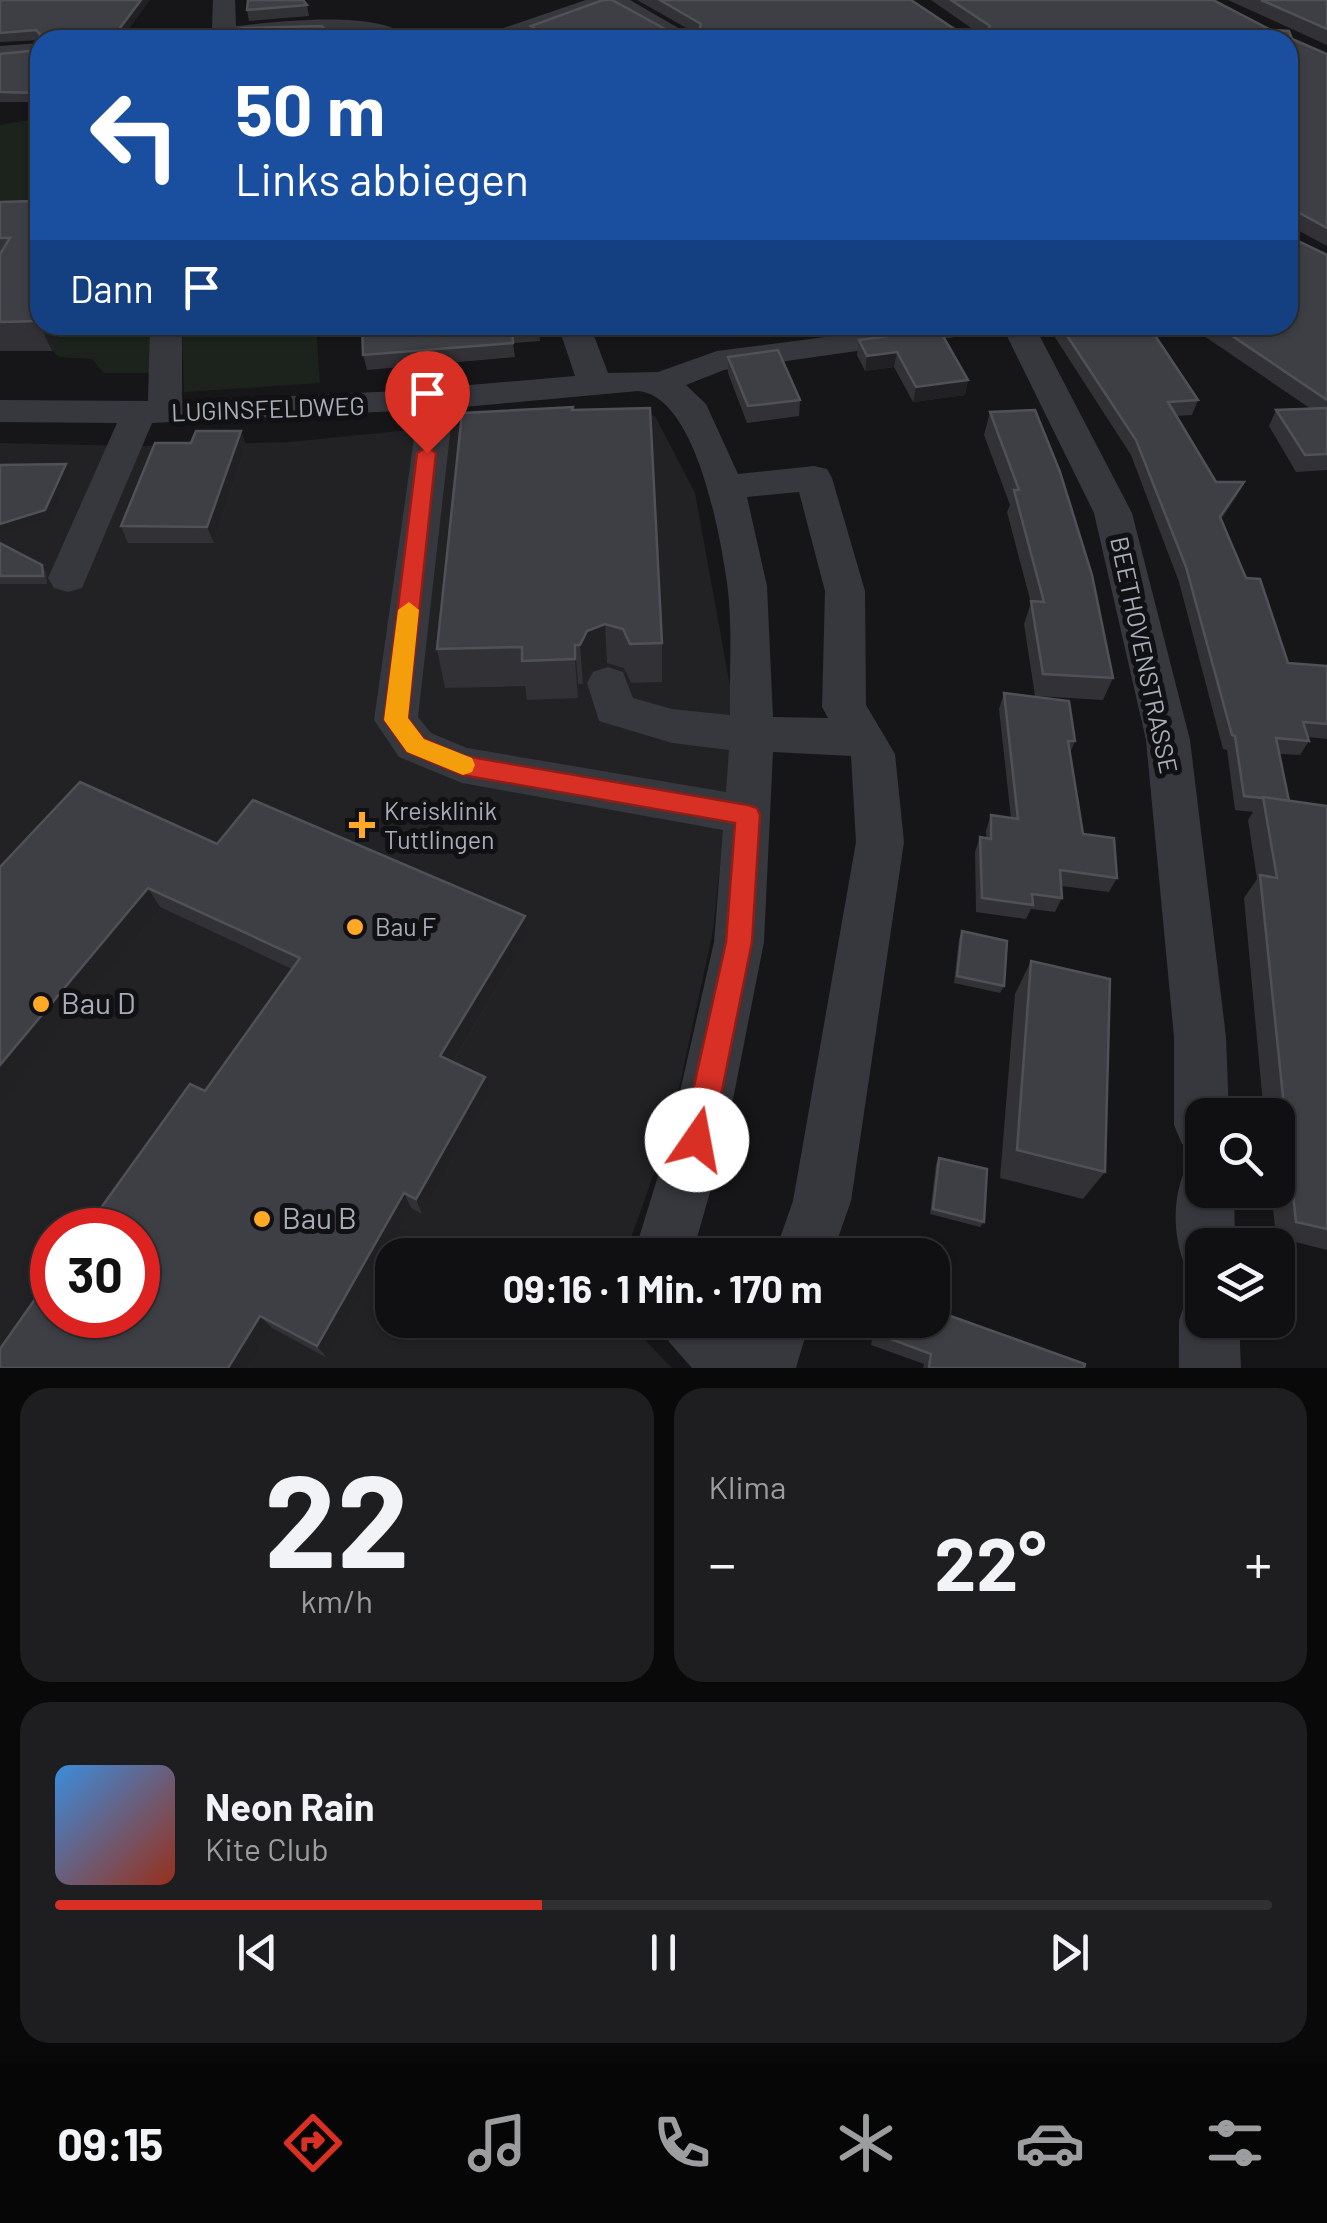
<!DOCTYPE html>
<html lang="de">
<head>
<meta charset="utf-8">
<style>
  body { margin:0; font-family:Barlow,sans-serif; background:#1e1e20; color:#f1f3f6; height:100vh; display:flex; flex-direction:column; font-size:38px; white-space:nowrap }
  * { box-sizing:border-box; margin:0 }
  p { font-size:32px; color:#9c9d9f }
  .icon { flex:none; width:55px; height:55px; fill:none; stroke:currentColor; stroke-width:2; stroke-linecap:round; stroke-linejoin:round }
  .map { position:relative; height:1368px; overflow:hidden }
  .sheet { display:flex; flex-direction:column; gap:20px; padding:20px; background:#09090a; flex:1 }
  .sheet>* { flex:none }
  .top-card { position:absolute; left:30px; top:30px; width:1268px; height:305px; border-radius:30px; box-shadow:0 2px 8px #0004,0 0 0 2px #303032; background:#1a4fa0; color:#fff; overflow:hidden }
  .buttons { position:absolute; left:1185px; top:1098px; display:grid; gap:20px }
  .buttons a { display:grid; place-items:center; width:110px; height:110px; border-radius:20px; background:#101012; box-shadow:0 2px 8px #0004,0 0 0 2px #303032; font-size:50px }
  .speed { position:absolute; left:30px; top:1208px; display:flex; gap:20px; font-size:50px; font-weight:700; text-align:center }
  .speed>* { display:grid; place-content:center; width:130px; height:130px; border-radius:50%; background:#101012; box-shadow:0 2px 8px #0004,0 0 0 2px #303032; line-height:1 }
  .speed .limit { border:15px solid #d22; background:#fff; color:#111 }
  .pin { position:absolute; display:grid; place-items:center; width:85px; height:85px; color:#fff; margin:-102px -42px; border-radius:50% 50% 50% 0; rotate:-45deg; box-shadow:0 0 10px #0007 }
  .pin .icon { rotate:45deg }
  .me { position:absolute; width:110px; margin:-55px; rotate:12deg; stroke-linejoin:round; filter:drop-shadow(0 0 8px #0008) }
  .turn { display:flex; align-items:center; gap:35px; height:210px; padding:0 40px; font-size:45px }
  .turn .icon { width:130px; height:130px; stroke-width:2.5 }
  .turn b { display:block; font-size:70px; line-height:85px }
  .then { display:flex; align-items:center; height:95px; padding:0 40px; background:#0003; gap:20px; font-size:38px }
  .big { font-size:75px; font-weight:700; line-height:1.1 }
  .sheet .card { flex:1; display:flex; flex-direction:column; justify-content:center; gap:15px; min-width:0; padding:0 35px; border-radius:30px; background:#1e1e20 }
  .sheet .dial { align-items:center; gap:0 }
  .dial b { font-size:130px; line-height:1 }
  .song { display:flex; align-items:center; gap:30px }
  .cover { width:120px; height:120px; border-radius:15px; background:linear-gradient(135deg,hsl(210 70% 55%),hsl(10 70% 35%)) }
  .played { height:10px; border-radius:5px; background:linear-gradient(90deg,#d93025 40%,#303032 40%) }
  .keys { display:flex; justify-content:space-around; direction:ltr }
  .heat { display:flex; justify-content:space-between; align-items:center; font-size:55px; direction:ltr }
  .sheet .tiles { flex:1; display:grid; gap:20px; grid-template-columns:1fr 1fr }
  .card:last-child { grid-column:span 2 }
  .trip { position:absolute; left:375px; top:1238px; width:575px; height:100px; border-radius:30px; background:#101012; box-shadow:0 2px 8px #0004,0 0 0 2px #303032; font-weight:700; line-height:100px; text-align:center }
  .dock { display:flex; height:160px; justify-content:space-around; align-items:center; background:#060607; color:#9c9d9f }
  .dock .icon { width:70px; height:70px }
  .dock .selected { color:#d93025 }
  .dock b { font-size:45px; color:#f1f3f6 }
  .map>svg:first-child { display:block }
</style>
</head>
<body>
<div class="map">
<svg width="1327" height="1368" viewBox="0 0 1327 1368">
  <rect width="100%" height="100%" fill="#161618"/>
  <path fill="#222225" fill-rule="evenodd" d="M610 410 655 416 695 493 736 719 713 931 671 1125 625 1255H392V1320H625L672 1368H0V443L139 446 289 442ZM52 1230H138V1315H52Z"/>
  <g fill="#1b231c">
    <path d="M40 118V211L0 231V125Z"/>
    <path d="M66 325H161V373H104L92 359 59 357 52 351Z"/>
    <path d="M182 325H316L320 383 184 392Z"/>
  </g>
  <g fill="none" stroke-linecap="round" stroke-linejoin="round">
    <g fill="#36383d" fill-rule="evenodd">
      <path d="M213 0H235L236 26C276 22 384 8 412 40L324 35 155 40 167 33 212 28Z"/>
      <path d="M586 0H630L699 40H669L609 7 514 40H479L483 35Z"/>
      <path d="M40 43V57L0 60V46Z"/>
      <path d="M150 325H182V401L399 391 575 376 558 325H590L608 373 658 372 717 351 918 325H1034L1132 513 1190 740 1226 1037 1229 1115H1202V1152L1182 1144 1174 1125V1037L1146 740 1094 513 1004 330 724 370 686 385 706 404 738 474 814 466 827 469 832 478 865 591 866 705 895 754 904 842 851 1201 832 1255H774L793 1201 856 842 851 756 773 752 764 942 725 1140 696 1241V1255H638V1241L669 1140 714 942 723 830 462 783 399 757 374 720 418 410 152 423 82 588 68 592 54 588 48 578 117 423 0 422V400L148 401ZM638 391C696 396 720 534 727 583 733 626 729 672 730 715L672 709 633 698 623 672 608 667 593 672 587 683 599 721 672 743 729 750 726 792 467 748 431 733 418 717 453 408ZM799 492 825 591 822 707 828 718 773 717 767 586 747 497Z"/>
      <path d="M1202 1162V1190H1234L1235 1245H1202V1273L1185 1266C1173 1235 1172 1200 1185 1170Z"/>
      <path d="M1202 1292V1320H1239L1241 1368H1179V1320L1187 1298Z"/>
      <path d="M661 1320H732L745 1335 750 1320H810L796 1368H692L669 1342Z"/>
    </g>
  </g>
  <g fill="#323236">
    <path d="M0 0H150L40 40V102H0V54L39 50 40 40 0 42Z"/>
    <path d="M637 0H911L956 30H974L931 0H1213L1271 30 1327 54V246L1290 226V237L1327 255V470L1296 472 1269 426 1276 410 1311 409 1188 325H1288V40L532 32 531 26 690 30Z"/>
    <path d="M1228 0H1327V45Z"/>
    <path d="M307 5 309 16 249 21 247 10Z"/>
    <path d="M40 194V325H66L52 351H0V202L35 201Z"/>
    <path d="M362 325 539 326 540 341 513 343 515 357 367 370 363 355Z"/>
    <path d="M1047 325H1148L1198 400 1192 415 1176 416 1216 482 1237 496 1221 520 1246 578 1288 663 1327 666V739L1308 737 1309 741 1300 755 1279 754 1289 801 1327 806V1250L1276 1237 1271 1190H1278V1115H1264L1244 898 1257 879 1248 820 1253 812 1235 810 1227 750 1223 749 1179 582 1131 455Z"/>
    <path d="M939 329 968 380 965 395 913 402 894 367 865 371 857 355 859 340Z"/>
    <path d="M728 357 800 400 799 416 747 423 728 373Z"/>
    <path d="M573 410 662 643V682L631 683 624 668 607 663 590 670 583 684H578V698L527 700 525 686 445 688 437 649Z"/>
    <path d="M990 412 1113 678 1103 700 1035 696 1024 624 1031 603 1007 512 1010 505 984 435Z"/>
    <path d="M241 431 246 447 214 543H128L121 526 191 443Z"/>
    <path d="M0 543 42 565 46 573 47 584H0Z"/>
    <path d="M1004 693 1075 741 1070 753 1083 834 1117 878 1109 892 1061 886 1062 898 1055 912 1031 909 1026 919 976 912 975 852 980 837 986 838V830L991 815 1011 818 999 709Z"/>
    <path d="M217 844 528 936 453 1062 490 1094 422 1214 411 1208 327 1358 272 1328 248 1368 205 1091 292 969 160 907 0 867Z"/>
    <path d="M962 931 1004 986 1000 993 954 983 959 939Z"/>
    <path d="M1031 961 1105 1172 1083 1199 1000 1178 1015 994Z"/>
    <path d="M939 1158 984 1222 980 1227 930 1214 936 1164Z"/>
    <path d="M942 1313 1084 1368H923L924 1364 871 1345 876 1320H932Z"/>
  </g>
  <g fill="#212124">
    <path d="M141 0H150L121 40H111Z"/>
    <path d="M40 325H66L52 351Z"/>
    <path d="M638 325H660L638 328Z"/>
    <path d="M846 325H892L845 331Z"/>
    <path d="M897 352 894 367 865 371 867 356Z"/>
    <path d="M968 380 965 395 913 402 916 387Z"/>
    <path d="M241 431 246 447 214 543 207 527Z"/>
    <path d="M66 464 70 473 50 518 0 534V524Z"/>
    <path d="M1244 482 1237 496 1213 532 1220 517Z"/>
    <path d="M605 624 607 663 590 670 583 684 580 645 587 631Z"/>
    <path d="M575 645 578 684V698L575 659Z"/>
    <path d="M148 888 160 907 0 1103V1065Z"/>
    <path d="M525 916 528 936 446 1073 440 1056Z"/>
    <path d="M485 1077 490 1094 422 1214 416 1199Z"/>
    <path d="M404 1193 411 1208 327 1358 317 1346Z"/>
    <path d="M260 1316 272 1328 248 1368H228Z"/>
  </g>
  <g fill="#3e3f44" stroke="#4f5156" stroke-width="2.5">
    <path d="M0 0H141L111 40H40V93L0 92V54L39 50 40 34 36 30 0 33Z"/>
    <path d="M248 0H303L307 5 247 10Z"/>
    <path d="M603 0H612L667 30 699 31 701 24 660 0H911L956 30 987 31 990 26 951 0H1213L1271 30 1289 31 1292 39 1327 54V228L1296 211 1290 215V237L1327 255V400L1216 325H1288V40H506L505 38 537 30 531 26Z"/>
    <path d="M1261 0H1327V29Z"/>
    <path d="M322 26 333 40H192L191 37 244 28Z"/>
    <path d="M40 194V319L39 321 0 322V254L10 238H0V202L35 201Z"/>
    <path d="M362 325H539V326L512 328 513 343 363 355Z"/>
    <path d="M1060 325H1148L1198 400 1168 402 1216 482H1244L1220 517 1246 578 1260 579 1288 663 1327 666V724L1303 722 1309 741 1276 738 1289 801 1244 796 1235 736 1232 735 1186 567 1136 440Z"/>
    <path d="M939 329 968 380 916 387 897 352 867 356 859 340Z"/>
    <path d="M778 350 800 400 748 406 728 357Z"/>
    <path d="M573 407 572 410 650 408 662 643 630 644 623 629 605 624 587 631 580 645H575V659L522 661V647L437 649 462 413Z"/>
    <path d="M1327 408V454L1305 455 1276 410Z"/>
    <path d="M1035 410 1060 472 1092 575 1113 678 1043 674 1031 601 1044 602 1014 490H1019L990 412Z"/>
    <path d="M196 431H241L207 527 121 526 155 443H191Z"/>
    <path d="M66 464 45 510 0 524V465Z"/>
    <path d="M0 543 42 565 43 576H0Z"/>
    <path d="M1004 693 1069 701 1075 741H1068L1083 834 1114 838 1117 878 1060 870 1062 898 1032 894 1033 905 982 898 980 837 991 839V815L1018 819Z"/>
    <path d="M80 782 217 844 253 800 525 916 440 1056 485 1077 416 1199 404 1193 317 1346 260 1316 228 1368H0V1349L52 1275V1315H138V1230H85L190 1084 205 1091 300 958 148 888 0 1065V867Z"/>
    <path d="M1263 797 1327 806V1229L1296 1222 1260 875 1277 878Z"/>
    <path d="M962 931 1007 941 1004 986 957 976Z"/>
    <path d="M1031 961 1110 979 1105 1172 1017 1150Z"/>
    <path d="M939 1158 987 1169 984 1222 933 1209Z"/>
    <path d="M932 1289 946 1293 942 1313 1085 1364 1084 1368H929L931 1354 877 1334 880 1320H932Z"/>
  </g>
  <path fill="#d93025" stroke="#8d1f18" stroke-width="2.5" d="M427 447 436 453 408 718 424 739 465 756 748 805 757 808 760 815 752 942 712 1140 708 1151 697 1155 687 1151 682 1140 726 942 735 823 462 775 407 752 384 720 417 453Z"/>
  <path fill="#f59e0b" d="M409 602 419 610 408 718 424 739 472 758 475 765 472 772 463 775 407 752 384 720 398 610Z"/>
  <g fill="#ffa927" stroke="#111113" stroke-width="4">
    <path d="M357 810h10v10h10v10h-10v10h-10v-10h-10v-10h10z"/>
    <circle cx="355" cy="927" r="10"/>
    <circle cx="41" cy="1004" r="10"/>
    <circle cx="262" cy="1219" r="10"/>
  </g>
  <g text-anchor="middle" stroke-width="10" stroke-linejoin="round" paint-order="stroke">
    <g font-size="25" fill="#a7adb9" stroke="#111113">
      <text transform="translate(268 409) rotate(-2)" y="9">LUGINSFELDWEG</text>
      <text transform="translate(1144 655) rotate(78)" y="9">BEETHOVENSTRASSE</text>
    </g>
    <g font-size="25" fill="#a7adb9" stroke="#111113" text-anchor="start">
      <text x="384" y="820">Kreisklinik<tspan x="384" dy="29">Tuttlingen</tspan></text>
      <text x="375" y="936">Bau F</text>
    </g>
    <g font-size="30" fill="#a7adb9" stroke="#111113" text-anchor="start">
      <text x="61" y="1014">Bau D</text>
      <text x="282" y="1229">Bau B</text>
    </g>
  </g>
</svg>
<div class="buttons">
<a><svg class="icon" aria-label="search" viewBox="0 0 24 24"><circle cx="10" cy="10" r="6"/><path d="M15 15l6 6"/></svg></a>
<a><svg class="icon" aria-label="layers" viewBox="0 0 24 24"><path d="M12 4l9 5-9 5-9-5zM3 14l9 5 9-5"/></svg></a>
</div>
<div class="speed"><div class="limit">30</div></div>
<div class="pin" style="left:427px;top:453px;background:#d93025"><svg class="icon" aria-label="arrive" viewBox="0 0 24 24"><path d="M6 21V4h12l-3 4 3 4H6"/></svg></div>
<svg class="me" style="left:697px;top:1140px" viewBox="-20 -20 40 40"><circle r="19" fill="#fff"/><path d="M0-13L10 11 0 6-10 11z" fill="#d93025"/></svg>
<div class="trip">09:16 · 1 Min. · 170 m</div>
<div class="top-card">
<div class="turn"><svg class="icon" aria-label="left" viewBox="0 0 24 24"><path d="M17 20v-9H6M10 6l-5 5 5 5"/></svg><div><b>50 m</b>Links abbiegen</div></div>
<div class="then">Dann<svg class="icon" aria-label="arrive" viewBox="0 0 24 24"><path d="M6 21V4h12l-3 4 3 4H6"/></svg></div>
</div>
</div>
<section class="sheet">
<div class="tiles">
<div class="card dial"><b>22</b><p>km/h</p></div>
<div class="card"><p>Klima</p>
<div class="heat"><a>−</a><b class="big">22°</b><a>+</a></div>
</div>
<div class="card">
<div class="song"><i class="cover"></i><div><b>Neon Rain</b><p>Kite Club</p></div></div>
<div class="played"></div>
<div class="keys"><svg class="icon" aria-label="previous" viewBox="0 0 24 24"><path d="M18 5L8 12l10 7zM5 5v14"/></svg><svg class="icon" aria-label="pause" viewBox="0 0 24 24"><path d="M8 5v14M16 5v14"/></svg><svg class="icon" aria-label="next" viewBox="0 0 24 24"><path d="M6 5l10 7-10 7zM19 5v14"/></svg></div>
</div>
</div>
</section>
<nav class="dock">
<b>09:15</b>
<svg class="icon selected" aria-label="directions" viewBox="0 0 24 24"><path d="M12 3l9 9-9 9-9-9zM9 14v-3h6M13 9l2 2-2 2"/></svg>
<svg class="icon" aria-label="music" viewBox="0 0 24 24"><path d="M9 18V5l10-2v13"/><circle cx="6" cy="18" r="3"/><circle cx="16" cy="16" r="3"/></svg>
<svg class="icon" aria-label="phone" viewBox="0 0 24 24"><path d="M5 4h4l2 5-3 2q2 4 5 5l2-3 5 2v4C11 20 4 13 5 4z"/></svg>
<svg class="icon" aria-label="climate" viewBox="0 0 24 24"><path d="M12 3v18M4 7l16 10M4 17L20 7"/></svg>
<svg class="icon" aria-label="car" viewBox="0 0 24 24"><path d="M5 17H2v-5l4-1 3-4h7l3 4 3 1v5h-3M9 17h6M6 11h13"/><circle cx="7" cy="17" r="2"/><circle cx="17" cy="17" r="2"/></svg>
<svg class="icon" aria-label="filters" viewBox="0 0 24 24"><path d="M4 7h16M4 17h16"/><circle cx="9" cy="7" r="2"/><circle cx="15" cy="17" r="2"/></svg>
</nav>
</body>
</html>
